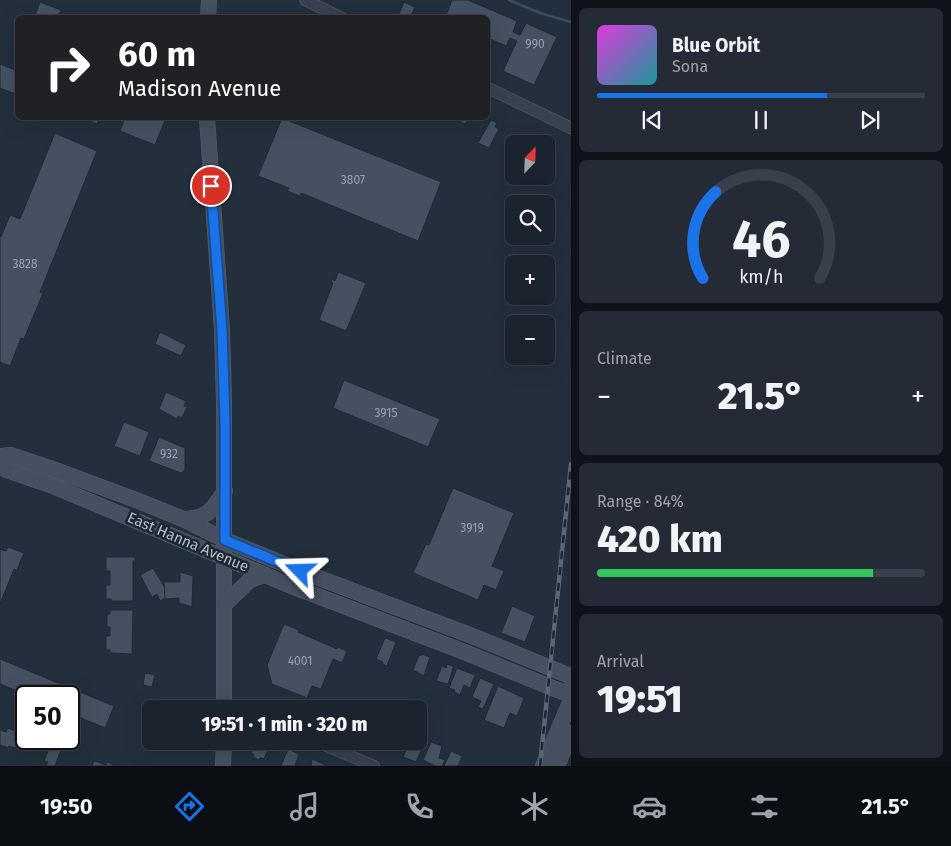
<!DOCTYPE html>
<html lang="en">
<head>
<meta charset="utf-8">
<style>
  body { margin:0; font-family:"Fira Sans",sans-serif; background:#242b36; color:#f1f3f6; height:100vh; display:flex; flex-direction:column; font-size:19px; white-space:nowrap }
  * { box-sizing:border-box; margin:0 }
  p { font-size:16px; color:#a0a4aa }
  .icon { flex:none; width:28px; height:28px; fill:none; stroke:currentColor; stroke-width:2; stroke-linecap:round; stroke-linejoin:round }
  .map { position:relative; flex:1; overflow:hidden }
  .panel { display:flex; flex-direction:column; gap:8px; padding:8px; background:#0f1319; width:380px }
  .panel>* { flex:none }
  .banner { position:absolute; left:15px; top:15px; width:475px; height:105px; border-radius:8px; box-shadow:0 5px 20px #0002,0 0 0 1px #39404a; background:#202124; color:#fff; overflow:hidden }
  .needle { width:32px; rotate:23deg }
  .controls { position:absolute; left:505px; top:135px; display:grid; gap:10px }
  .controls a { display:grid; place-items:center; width:50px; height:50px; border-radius:8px; background:#1b232e; box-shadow:0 5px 20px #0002,0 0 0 1px #39404a; font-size:25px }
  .speed { position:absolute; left:15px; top:685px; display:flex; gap:10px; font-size:25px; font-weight:700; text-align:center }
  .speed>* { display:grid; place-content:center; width:65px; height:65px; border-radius:50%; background:#1b232e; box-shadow:0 5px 20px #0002,0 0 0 1px #39404a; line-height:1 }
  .speed .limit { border:2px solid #111; border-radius:8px; background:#fff; color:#111 }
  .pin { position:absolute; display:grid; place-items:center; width:42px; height:42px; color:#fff; margin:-21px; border:2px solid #fff; border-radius:50%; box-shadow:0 1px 5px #0007 }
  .me { position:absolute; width:55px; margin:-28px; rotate:292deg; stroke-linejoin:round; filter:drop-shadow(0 0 4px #0008) }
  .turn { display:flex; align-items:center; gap:18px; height:105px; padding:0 20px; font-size:22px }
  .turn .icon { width:65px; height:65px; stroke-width:2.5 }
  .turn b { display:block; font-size:35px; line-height:42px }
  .big { font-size:38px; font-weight:800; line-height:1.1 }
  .panel .card { flex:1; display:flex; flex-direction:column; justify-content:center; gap:8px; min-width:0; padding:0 18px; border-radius:8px; background:#242b36 }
  .panel .dial { align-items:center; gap:0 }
  .dial svg { height:130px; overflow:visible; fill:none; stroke:#39404a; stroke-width:7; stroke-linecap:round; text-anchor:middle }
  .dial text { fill:#f1f3f6; stroke:none }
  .song { display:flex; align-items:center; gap:15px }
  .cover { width:60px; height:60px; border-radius:8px; background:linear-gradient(135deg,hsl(300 70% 55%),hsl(180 70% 35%)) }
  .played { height:5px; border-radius:2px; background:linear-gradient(90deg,#1a73e8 70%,#39404a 70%) }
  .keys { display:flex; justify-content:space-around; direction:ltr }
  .heat { display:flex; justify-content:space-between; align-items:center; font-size:28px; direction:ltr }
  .charge { height:8px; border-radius:4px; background:linear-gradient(90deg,#34c759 84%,#39404a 0) }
  .trip { position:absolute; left:142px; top:700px; width:285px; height:50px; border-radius:8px; background:#1b232e; box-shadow:0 5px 20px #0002,0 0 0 1px #39404a; font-weight:800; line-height:50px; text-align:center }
  .tab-bar { display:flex; height:80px; justify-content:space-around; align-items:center; background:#0b0e12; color:#a0a4aa }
  .tab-bar .icon { width:35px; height:35px }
  .tab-bar .current { color:#1a73e8 }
  .tab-bar b { font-size:22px; color:#f1f3f6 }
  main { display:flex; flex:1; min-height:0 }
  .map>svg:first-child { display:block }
</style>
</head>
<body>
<main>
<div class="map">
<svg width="571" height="766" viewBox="0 0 571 766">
  <rect width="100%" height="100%" fill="#242f3e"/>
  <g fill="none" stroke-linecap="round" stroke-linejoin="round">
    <path stroke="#394c67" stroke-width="2.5" d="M509 0 540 13 571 22"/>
  </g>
  <g fill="#455162" stroke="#1f2835">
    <path d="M452 0H468L517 21 513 32 520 35 526 23 557 37 534 85 503 71 517 41 510 38 506 46 488 38V40V18H445Z"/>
    <path d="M40 2 61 10 58 18H34Z"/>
    <path d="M404 2 415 7 410 18H397Z"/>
    <path d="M0 64 18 71V95L0 88Z"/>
    <path d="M81 118H100L97 124Z"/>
    <path d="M125 118H166L155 145 120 131Z"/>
    <path d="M282 118 441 182 418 241 301 193 300 196 287 191 289 188 258 176Z"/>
    <path d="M456 118H470L465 124 455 119Z"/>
    <path d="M491 120 497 123 495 127 499 129 489 148 478 143Z"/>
    <path d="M55 133 97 151 40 292 43 293 24 339 21 338 10 366 0 362V236L1 237 10 215 20 219Z"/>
    <path d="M338 272 366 283 346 331 319 320 333 283 331 282 332 279 335 281Z"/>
    <path d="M160 332 186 345 181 356 155 344Z"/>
    <path d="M344 380 440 419 428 447 333 408Z"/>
    <path d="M166 392 186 401 184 406 187 407 182 418 178 416 177 419 159 409Z"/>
    <path d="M124 422 149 432 140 456 114 446Z"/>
    <path d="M159 437 185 448V470L181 473 149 461Z"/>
    <path d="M453 488 514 513 492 566 504 571 496 590 484 585 478 600 413 573 426 544 429 545Z"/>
    <path d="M8 547 24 553 17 570 14 569 0 604V549L6 551Z"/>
    <path d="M106 557H135V561H133V601H111V599H106V585H110V571H106Z"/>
    <path d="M153 568 170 596 160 601 157 594 152 597 140 575Z"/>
    <path d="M180 572 193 576 192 607 179 603V598L165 599 164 582H180Z"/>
    <path d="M512 606 535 616 525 642 501 633Z"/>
    <path d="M110 610H133L132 654 110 653V650H106V636H110V627H107V614H110Z"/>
    <path d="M284 624 299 630 298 632 337 649 338 647 347 651 342 663 333 659 321 689 312 686 307 698 272 684 267 665Z"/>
    <path d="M385 638 396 642 387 666 382 664 383 662 376 659Z"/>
    <path d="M422 654 430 657 424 676 413 670 419 655 421 656Z"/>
    <path d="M0 659 114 706 105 728 69 713V696H30L0 684Z"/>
    <path d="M447 664 453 666V669L448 684 436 681 442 666 446 668Z"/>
    <path d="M457 668 475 675 470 688 464 685 460 695 454 692 455 690 449 688Z"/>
    <path d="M145 673 155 675 152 687 143 685Z"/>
    <path d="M480 678 494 684 483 709 478 707 481 701 472 697Z"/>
    <path d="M498 686 524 698 517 716 510 713 504 728 484 720Z"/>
    <path d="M150 720 151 721V741H167L165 746 144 740Z"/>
    <path d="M8 728 18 732 16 736 20 738 15 748 9 746 8 748 0 745V730L6 732Z"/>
    <path d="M419 737 426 740 416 762 403 757 410 741H419Z"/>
    <path d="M256 741H269L268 745H270L264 759 260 758 259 760 253 757 254 754H251Z"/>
    <path d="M386 741H401L397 750 394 749 393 751 387 749V747L384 746Z"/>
    <path d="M431 742 442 746 439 758 445 760 442 766H435L423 760Z"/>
    <path d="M50 746 61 750 55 766H46L48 762 44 761Z"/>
    <path d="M288 749 299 754 295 766H281Z"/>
    <path d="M451 751 462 756 458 766H444Z"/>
    <path d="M312 759 324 764V766H311Z"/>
    <path d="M94 761 106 765 107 762 114 765V766H92Z"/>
  </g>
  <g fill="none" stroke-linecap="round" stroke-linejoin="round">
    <g stroke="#565f6c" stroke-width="12">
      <g id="street">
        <path d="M305 0 342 18"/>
        <path d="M488 88 571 128"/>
        <path d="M224 704 236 709"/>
        <path d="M315 741 374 766"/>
      </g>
    </g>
    <g stroke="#565f6c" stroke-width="16">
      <g id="secondary">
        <path d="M208 18 209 0"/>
        <path d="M207 118 222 330 224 402V709"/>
        <path d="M0 456 11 455 50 468 136 500 183 519 225 540 311 575 475 637 570 676 571 678"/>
        <path d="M0 466 6 470 53 486 294 587 462 651 560 691 563 692 571 690"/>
        <path d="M183 519C209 518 211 511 225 491"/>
        <path d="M224 605 250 580 265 575"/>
        <path d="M223 766 224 741"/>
        <path d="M543 766 571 700"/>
        <path d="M557 766 571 733"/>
      </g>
    </g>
    <use href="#street" stroke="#38414e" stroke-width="11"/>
    <use href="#secondary" stroke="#465061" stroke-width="15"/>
    <g stroke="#5a6575" stroke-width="4.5">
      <path id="rail" d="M540 766 571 464"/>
    </g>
    <use href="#rail" stroke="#1d2633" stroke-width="2.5" stroke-dasharray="8" stroke-linecap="butt"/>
  </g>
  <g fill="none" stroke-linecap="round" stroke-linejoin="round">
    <g stroke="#114b97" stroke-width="12">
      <path id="route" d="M211 186 222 330 225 423V540L300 571"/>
    </g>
    <use href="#route" stroke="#1a73e8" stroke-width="9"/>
  </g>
  <g text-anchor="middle" stroke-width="5" stroke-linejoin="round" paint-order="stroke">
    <g font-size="12" fill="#98a1af">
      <text x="535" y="48">990</text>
      <text x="353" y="184">3807</text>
      <text x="25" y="268">3828</text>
      <text x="386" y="417">3915</text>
      <text x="169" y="458">932</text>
      <text x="472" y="532">3919</text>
      <text x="300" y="665">4001</text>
    </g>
    <g font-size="15" fill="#b4bcc9" stroke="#1d2633">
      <text transform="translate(188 542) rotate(23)" y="5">East Hanna Avenue</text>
    </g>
  </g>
</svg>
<div class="controls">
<a><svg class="needle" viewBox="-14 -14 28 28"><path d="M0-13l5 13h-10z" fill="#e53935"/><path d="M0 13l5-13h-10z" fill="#a0a4aa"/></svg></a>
<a><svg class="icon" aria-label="search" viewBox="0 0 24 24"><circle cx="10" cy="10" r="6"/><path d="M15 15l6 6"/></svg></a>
<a>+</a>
<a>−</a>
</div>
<div class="speed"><div class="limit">50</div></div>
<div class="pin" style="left:211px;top:186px;background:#d93025"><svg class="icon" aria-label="arrive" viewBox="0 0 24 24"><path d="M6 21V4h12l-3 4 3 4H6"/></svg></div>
<svg class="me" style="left:300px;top:571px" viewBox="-20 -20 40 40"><path d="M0-17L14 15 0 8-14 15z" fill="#1a73e8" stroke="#fff" stroke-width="4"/></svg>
<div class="trip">19:51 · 1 min · 320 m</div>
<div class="banner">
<div class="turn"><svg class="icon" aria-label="right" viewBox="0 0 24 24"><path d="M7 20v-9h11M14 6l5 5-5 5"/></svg><div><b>60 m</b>Madison Avenue</div></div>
</div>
</div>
<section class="panel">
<div class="card">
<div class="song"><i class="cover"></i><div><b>Blue Orbit</b><p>Sona</p></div></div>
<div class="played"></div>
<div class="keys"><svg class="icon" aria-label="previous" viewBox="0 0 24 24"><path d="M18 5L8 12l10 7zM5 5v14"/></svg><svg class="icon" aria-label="pause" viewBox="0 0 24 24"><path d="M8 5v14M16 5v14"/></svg><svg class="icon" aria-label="next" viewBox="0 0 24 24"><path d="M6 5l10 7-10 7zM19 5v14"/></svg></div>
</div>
<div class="card dial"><svg viewBox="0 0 100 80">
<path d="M14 69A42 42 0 1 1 86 69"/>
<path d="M14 69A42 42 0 0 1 22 16" stroke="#1a73e8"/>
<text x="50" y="56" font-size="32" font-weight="700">46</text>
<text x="50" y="72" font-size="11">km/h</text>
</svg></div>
<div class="card"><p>Climate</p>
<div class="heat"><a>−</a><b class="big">21.5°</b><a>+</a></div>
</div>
<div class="card"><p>Range · 84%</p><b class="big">420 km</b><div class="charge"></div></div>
<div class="card"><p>Arrival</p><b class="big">19:51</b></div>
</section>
</main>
<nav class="tab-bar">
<b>19:50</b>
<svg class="icon current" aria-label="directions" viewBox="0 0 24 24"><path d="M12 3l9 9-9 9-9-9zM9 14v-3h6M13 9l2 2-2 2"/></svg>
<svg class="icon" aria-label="music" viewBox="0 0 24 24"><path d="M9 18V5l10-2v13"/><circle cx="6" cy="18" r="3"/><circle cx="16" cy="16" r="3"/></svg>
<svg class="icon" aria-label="phone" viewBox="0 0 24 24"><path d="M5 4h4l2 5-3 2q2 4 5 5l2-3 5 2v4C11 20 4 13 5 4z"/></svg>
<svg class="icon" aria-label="climate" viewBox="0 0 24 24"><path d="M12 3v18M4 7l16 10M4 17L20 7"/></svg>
<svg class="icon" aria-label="car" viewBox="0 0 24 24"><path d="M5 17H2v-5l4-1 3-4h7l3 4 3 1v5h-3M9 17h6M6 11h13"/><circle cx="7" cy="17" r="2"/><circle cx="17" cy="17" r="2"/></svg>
<svg class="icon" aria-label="filters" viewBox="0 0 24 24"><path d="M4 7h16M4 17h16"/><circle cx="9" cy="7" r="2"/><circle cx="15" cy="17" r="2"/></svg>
<b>21.5°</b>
</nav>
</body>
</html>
